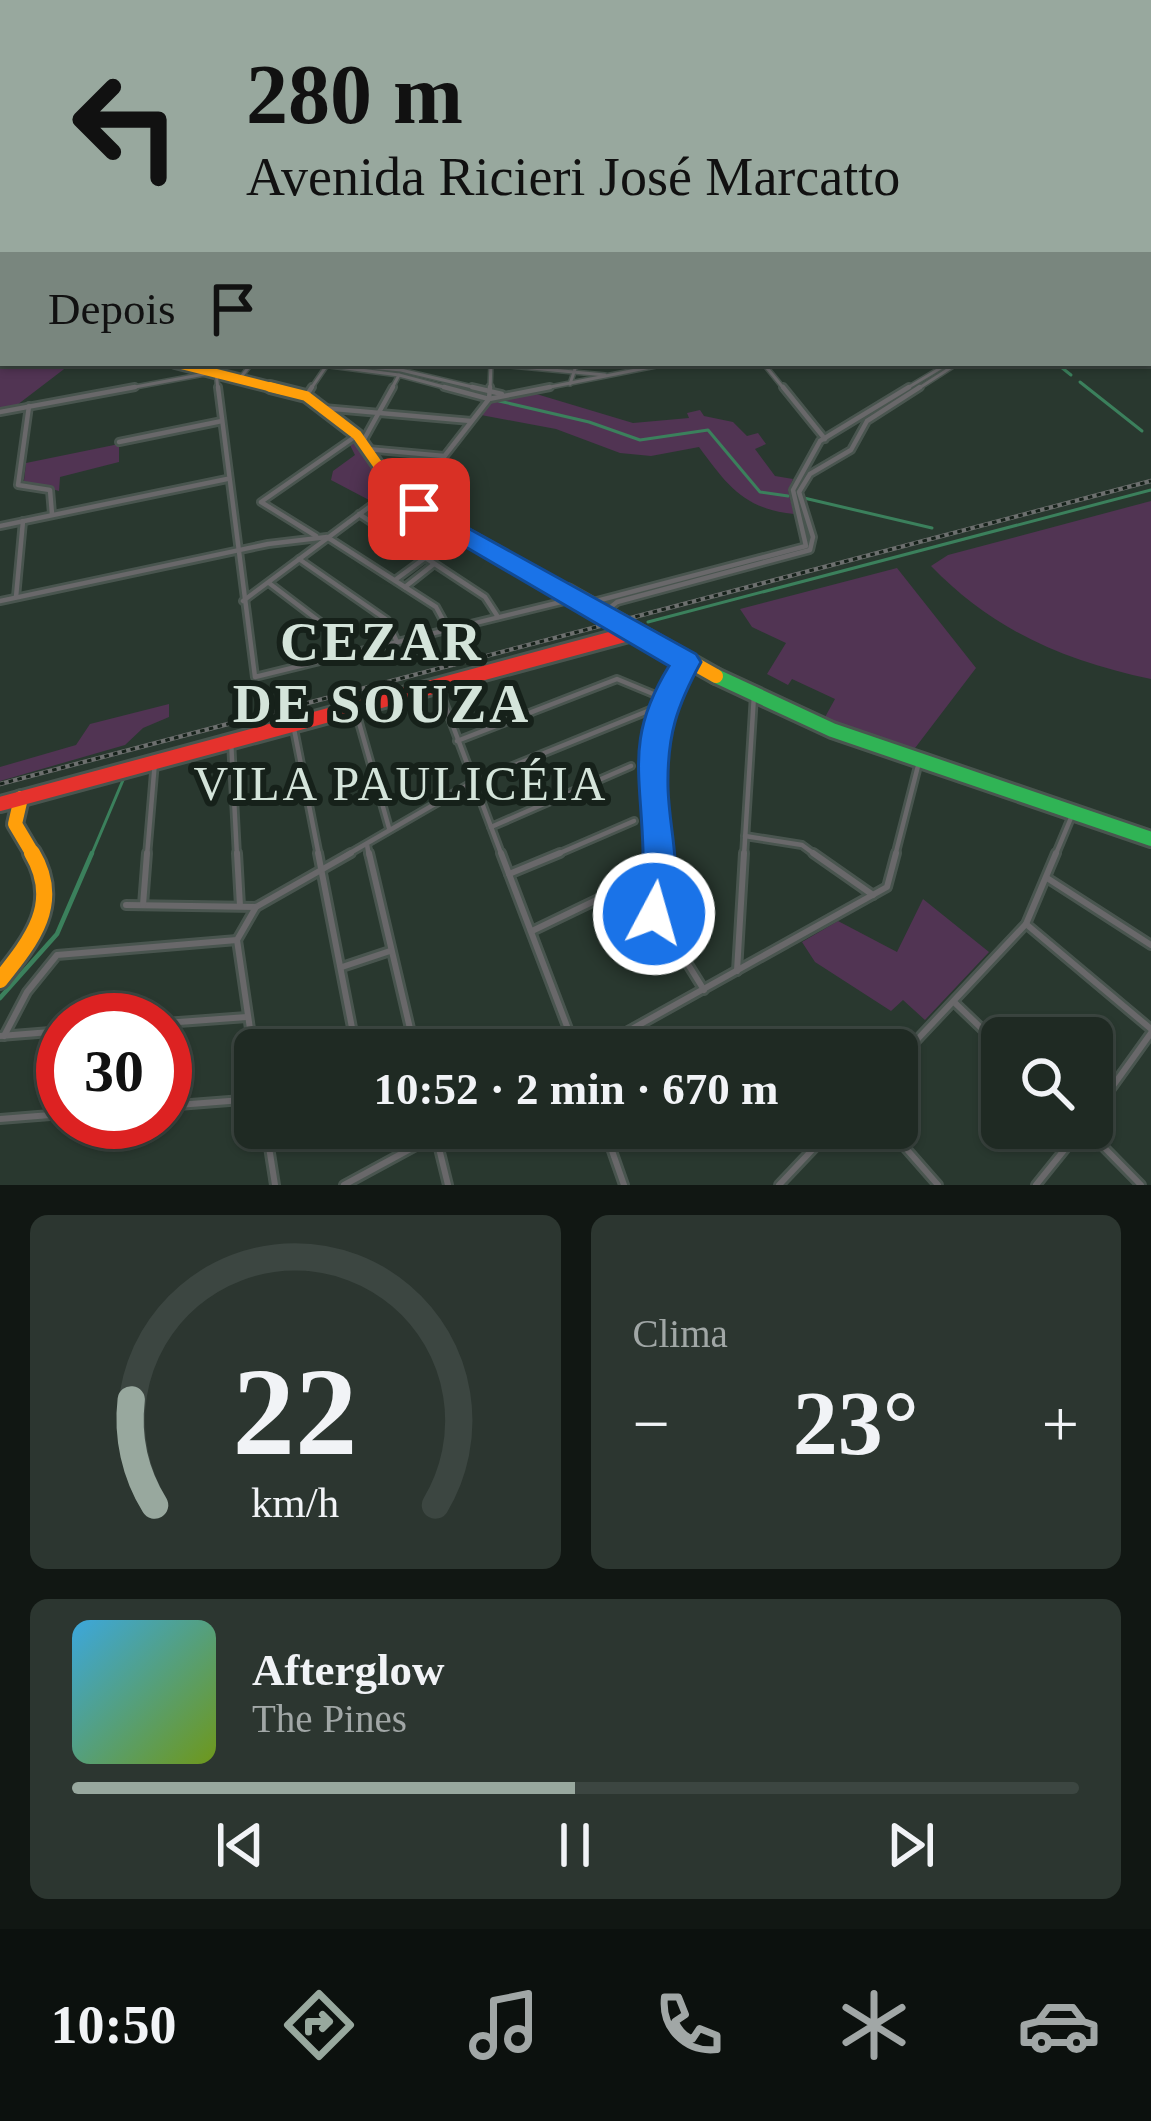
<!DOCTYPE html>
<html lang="pt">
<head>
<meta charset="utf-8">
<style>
  body { margin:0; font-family:"Times New Roman",serif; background:#2c3630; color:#f1f3f6; height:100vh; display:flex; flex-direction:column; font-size:45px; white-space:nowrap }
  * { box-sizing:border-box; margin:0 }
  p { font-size:39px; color:#a1a7a6 }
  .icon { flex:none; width:66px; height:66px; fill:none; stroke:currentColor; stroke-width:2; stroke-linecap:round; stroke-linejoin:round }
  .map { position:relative; height:1185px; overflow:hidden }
  .panel { display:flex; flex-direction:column; gap:30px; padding:30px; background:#111713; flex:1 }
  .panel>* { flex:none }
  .top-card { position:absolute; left:0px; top:0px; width:1152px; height:366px; box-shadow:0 3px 9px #0004,0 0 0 3px #3c4641; background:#98a89e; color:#111; overflow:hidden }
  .tools { position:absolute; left:981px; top:1017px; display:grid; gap:24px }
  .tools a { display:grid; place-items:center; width:132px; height:132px; border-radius:18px; background:#1f2a23; box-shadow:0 3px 9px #0004,0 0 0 3px #3c4641; font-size:60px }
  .speed { position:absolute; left:36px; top:993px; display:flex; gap:24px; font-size:60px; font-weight:700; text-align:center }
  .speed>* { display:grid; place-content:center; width:156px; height:156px; border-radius:50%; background:#1f2a23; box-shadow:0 3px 9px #0004,0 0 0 3px #3c4641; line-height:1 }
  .speed .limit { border:18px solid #d22; background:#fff; color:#111 }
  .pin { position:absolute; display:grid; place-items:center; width:102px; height:102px; color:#fff; margin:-51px; border-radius:24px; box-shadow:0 6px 18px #0006 }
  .me { position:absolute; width:132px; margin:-66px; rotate:6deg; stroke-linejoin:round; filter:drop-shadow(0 0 9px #0008) }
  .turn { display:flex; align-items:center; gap:42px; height:252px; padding:0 48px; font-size:54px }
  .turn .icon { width:156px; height:156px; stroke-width:2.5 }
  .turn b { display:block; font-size:84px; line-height:102px }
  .then { display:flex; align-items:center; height:114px; padding:0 48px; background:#0003; gap:24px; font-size:45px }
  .big { font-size:90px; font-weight:800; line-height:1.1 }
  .panel .card { flex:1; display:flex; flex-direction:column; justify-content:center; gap:18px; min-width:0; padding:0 42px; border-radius:18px; background:#2c3630 }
  .panel .dial { align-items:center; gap:0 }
  .dial svg { height:312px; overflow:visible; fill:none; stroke:#3c4641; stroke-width:7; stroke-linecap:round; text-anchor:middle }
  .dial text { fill:#f1f3f6; stroke:none }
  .song { display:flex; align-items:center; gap:36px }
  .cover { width:144px; height:144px; border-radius:18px; background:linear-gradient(135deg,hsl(200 70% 55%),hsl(80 70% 35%)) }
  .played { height:12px; border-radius:6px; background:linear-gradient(90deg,#98a89e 50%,#3c4641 50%) }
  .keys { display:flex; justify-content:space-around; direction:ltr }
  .heat { display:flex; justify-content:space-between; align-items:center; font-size:66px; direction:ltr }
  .panel .tiles { flex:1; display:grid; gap:30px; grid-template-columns:1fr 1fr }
  .card:last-child { grid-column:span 2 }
  .trip { position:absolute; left:234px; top:1029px; width:684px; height:120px; border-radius:18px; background:#1f2a23; box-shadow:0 3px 9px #0004,0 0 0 3px #3c4641; font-weight:800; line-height:120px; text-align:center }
  .tabs { display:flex; height:192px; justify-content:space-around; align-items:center; background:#0c110e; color:#a1a7a6 }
  .tabs .icon { width:84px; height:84px }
  .tabs .selected { color:#98a89e }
  .tabs b { font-size:54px; color:#f1f3f6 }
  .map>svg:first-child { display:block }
</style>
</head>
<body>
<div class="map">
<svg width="1151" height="1185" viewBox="0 0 1151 1185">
  <rect width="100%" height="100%" fill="#29382f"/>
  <g fill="#513453">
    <path d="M0 334 3 363H72L17 405 0 409Z"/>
    <path d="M533 393 633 423 689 418 687 413 700 410 704 416 733 422 747 436 758 433 766 444 755 449 775 476 793 479 788 490 794 514C744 509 727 485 699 447L651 456 620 453 556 429 481 415 492 402Z"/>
    <path d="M354 442 384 487 369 500 331 480 333 471 355 455 349 443Z"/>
    <path d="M119 444V462L60 477 59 491 24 481 26 463Z"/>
    <path d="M1151 501V679C1064 661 993 630 931 566L948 555Z"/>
    <path d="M897 568 976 668 912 752 824 719 835 699 792 679 788 685 767 674 786 643 752 627 740 609Z"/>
    <path d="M169 704V717L143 728 125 745 0 781V767L76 745 90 724Z"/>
    <path d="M923 899 989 952 925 1020 903 1000 891 1011 815 962 802 942 838 921 897 952Z"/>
  </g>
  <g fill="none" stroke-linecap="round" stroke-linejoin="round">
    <g stroke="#3b805c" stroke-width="3">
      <path d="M1056 363 1071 375"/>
      <path d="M1080 382 1142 431"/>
      <path d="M499 401 589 422 640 440 708 430 760 492 788 496"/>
      <path d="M804 498 932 528"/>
      <path d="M648 622 1151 490"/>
      <path d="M91 856 126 773"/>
    </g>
    <path stroke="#3b805c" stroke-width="4.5" d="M0 998 57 934 92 853"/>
    <g stroke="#49554f" stroke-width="6">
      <g id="street-far2">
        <path d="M405 0H428"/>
        <path d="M1134 0 1151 3"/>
        <path d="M331 3 338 0"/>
        <path d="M1116 3 1122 0"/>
        <path d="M0 27 3 31"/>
        <path d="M1151 27V33"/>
        <path d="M0 132 3 138"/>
        <path d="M307 363 399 375 455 390"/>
        <path d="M327 363 401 370 485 390"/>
        <path d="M479 363 605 375"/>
        <path d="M763 363 785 390"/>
        <path d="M216 372 218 390"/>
        <path d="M241 377 252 363"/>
        <path d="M570 384 577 363"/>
        <path d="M119 390 210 373"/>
        <path d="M310 390 325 368"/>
        <path d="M391 390 399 375"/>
        <path d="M490 390 491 363"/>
        <path d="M535 390 671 363"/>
        <path d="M904 390 949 363"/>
        <path d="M916 390 958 363"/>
      </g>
    </g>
    <g stroke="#49554f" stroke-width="10">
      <g id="street-far1">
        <path d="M218 387 255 677 573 599"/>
        <path d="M444 387 489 399 550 387"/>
        <path d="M472 387 502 394"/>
        <path d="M783 387 825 439"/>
        <path d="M306 396 312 387"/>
        <path d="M29 406 18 485 50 490 52 514"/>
        <path d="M323 408 471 421"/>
        <path d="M0 412 135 387"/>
        <path d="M119 442 222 421"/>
        <path d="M362 443 393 387"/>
        <path d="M367 449 444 456"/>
        <path d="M408 503 489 399 490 387"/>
        <path d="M359 514 485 597 498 617"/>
        <path d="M0 526 227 479"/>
        <path d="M316 536 261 502 356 436"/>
        <path d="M299 559 387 620 397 642"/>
        <path d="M395 580 425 558"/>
        <path d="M269 583 340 637 345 656"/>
        <path d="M405 587 434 564"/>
        <path d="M16 597 23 521"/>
        <path d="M0 601 268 544 327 537 436 607 448 629"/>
        <path d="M243 601 392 490"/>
        <path d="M589 603 806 546 793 490 820 441 909 387"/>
        <path d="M602 614 617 602 810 550 813 537 799 492 810 474 851 450 867 421 920 387"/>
        <path d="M439 689 502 856"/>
        <path d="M356 712 389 828"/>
        <path d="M294 729 319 856"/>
        <path d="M231 740 237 856"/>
        <path d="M457 741 617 679 663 698"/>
        <path d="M491 827 631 766"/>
        <path d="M745 836 802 845 817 856"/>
        <path d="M367 845 369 856"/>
        <path d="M147 856 155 761"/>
        <path d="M345 856 473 782 660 706"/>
        <path d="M553 856 634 821"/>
        <path d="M660 856 652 787 660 706 686 662"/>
        <path d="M744 856 754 695"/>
        <path d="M895 856 919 762"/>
        <path d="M1055 856 1073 813"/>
      </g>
    </g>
    <g stroke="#49554f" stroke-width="12">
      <g id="street">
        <path d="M237 853 240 906"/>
        <path d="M318 853 354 1038"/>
        <path d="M369 853 415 1050"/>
        <path d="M501 853 576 1050"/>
        <path d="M660 853 653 908 704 990"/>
        <path d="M813 853 873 895"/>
        <path d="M509 874 560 853"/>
        <path d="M1047 878 1151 945"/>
        <path d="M126 905 256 907 351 853"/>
        <path d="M143 905 147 853"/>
        <path d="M1026 924 1151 1029"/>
        <path d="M532 931 640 879"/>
        <path d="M342 967 390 951"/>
        <path d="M737 971 744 853"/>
        <path d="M954 1002 1002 1048"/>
        <path d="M165 1023 247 1017"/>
        <path d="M0 1036 63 1031"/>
        <path d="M4 1036 27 992 57 955 237 940"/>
        <path d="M594 1050 887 887 896 853"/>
        <path d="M897 1061 1026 924 1056 853"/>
        <path d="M255 1063 237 940 256 907"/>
        <path d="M165 1106 255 1099"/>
        <path d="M1092 1115 1151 1033"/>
        <path d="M0 1119 63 1114"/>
        <path d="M266 1128 275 1185"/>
        <path d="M434 1128 448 1185"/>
        <path d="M604 1128 624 1185"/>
        <path d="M888 1128 938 1185"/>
        <path d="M1085 1128 1141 1185"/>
        <path d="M344 1185 449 1128"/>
        <path d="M779 1185 833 1128"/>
        <path d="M1036 1185 1082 1128"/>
      </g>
    </g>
    <g stroke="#49554f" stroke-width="20">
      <path id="fast" d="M716 676 832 730 1151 839"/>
    </g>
    <g stroke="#49554f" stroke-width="8">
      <path id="slow-far4" d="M1067 0 1075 3"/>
    </g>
    <g stroke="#49554f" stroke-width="14">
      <path id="slow-far3" d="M175 363 282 390"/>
    </g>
    <g stroke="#49554f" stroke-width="16">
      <path id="slow-far2" d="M270 387 306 396 357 435 401 498 573 595"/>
    </g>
    <g stroke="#49554f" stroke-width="20">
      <g id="slow-far1">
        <path d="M567 592 716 676"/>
        <path d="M21 798 15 824 34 856"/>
      </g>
    </g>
    <g stroke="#49554f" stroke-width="22">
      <path id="slow" d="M0 980C32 940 62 903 32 853"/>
    </g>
    <g stroke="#49554f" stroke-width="8">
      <path id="jam-far1" d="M631 0 635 3"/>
    </g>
    <g stroke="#49554f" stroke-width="20">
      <path id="jam" d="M0 804 632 633"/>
    </g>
    <use href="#street-far2" stroke="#69686a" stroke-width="3"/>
    <use href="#street-far1" stroke="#69686a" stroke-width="4.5"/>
    <use href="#street" stroke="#69686a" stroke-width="6"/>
    <use href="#fast" stroke="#30b455" stroke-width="14"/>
    <use href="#slow-far4" stroke="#ff9f0a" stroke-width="4.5"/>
    <use href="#slow-far3" stroke="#ff9f0a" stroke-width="9"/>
    <use href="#slow-far2" stroke="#ff9f0a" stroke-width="10"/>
    <use href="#slow-far1" stroke="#ff9f0a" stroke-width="14"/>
    <use href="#slow" stroke="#ff9f0a" stroke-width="16"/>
    <use href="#jam-far1" stroke="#e5322d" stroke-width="4.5"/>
    <use href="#jam" stroke="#e5322d" stroke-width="14"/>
    <g stroke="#6c6f6e" stroke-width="4.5">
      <path id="rail" d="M0 784 1151 481"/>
    </g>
    <use href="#rail" stroke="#16211a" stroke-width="3" stroke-dasharray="4.5" stroke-linecap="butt"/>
  </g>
  <path fill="#1a73e8" stroke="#114b97" stroke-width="3" d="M419 501 696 654 701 662C677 706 667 735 668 787 669 834 686 880 667 926L654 931 641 926C631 902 643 876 643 851 641 773 625 738 669 666L411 515 407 509 411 504Z"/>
  <g text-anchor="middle" stroke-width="12" stroke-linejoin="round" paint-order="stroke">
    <g font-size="48" letter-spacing="3" fill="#d4e4da" stroke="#16211a">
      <text x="401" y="800">VILA PAULICÉIA</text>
    </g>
    <g font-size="54" font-weight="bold" letter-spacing="3" fill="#d4e4da" stroke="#16211a">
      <text x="382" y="660">CEZAR<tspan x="382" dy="62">DE SOUZA</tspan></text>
    </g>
  </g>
</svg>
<div class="tools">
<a><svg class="icon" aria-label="search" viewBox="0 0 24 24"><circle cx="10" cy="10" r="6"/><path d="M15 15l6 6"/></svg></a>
</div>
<div class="speed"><div class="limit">30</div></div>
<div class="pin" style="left:419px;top:509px;background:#d93025"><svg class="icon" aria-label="arrive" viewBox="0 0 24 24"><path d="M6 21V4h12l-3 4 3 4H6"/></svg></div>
<svg class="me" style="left:654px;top:914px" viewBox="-20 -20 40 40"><circle r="17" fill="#1a73e8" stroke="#fff" stroke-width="3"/><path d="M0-11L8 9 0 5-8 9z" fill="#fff"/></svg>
<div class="trip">10:52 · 2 min · 670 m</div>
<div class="top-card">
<div class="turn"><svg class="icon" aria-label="left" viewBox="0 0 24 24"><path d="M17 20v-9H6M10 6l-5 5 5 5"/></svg><div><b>280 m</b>Avenida Ricieri José Marcatto</div></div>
<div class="then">Depois<svg class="icon" aria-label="arrive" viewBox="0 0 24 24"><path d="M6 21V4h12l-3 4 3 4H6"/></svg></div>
</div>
</div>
<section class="panel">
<div class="tiles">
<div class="card dial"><svg viewBox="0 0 100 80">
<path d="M14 69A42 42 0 1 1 86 69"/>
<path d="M14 69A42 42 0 0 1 8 42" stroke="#98a89e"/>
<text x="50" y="56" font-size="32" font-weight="700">22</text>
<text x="50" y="72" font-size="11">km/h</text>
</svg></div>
<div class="card"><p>Clima</p>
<div class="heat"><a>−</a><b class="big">23°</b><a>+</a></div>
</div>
<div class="card">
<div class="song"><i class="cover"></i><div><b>Afterglow</b><p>The Pines</p></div></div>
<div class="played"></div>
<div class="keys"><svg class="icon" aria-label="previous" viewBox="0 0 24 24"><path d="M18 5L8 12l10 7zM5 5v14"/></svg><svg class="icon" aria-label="pause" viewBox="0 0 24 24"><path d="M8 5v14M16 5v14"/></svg><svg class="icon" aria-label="next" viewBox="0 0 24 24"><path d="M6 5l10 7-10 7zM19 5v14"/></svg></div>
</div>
</div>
</section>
<nav class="tabs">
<b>10:50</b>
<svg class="icon selected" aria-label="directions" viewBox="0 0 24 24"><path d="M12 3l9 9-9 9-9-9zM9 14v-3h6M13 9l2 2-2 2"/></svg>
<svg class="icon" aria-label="music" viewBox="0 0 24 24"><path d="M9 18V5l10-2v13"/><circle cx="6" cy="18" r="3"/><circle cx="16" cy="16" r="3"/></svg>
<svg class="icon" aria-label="phone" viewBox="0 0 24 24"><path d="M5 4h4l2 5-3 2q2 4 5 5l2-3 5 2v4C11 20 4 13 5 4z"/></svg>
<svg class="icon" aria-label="climate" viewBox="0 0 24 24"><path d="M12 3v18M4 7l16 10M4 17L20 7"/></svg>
<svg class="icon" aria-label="car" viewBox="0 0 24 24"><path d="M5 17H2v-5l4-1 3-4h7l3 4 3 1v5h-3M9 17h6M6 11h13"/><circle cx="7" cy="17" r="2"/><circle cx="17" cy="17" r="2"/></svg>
</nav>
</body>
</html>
